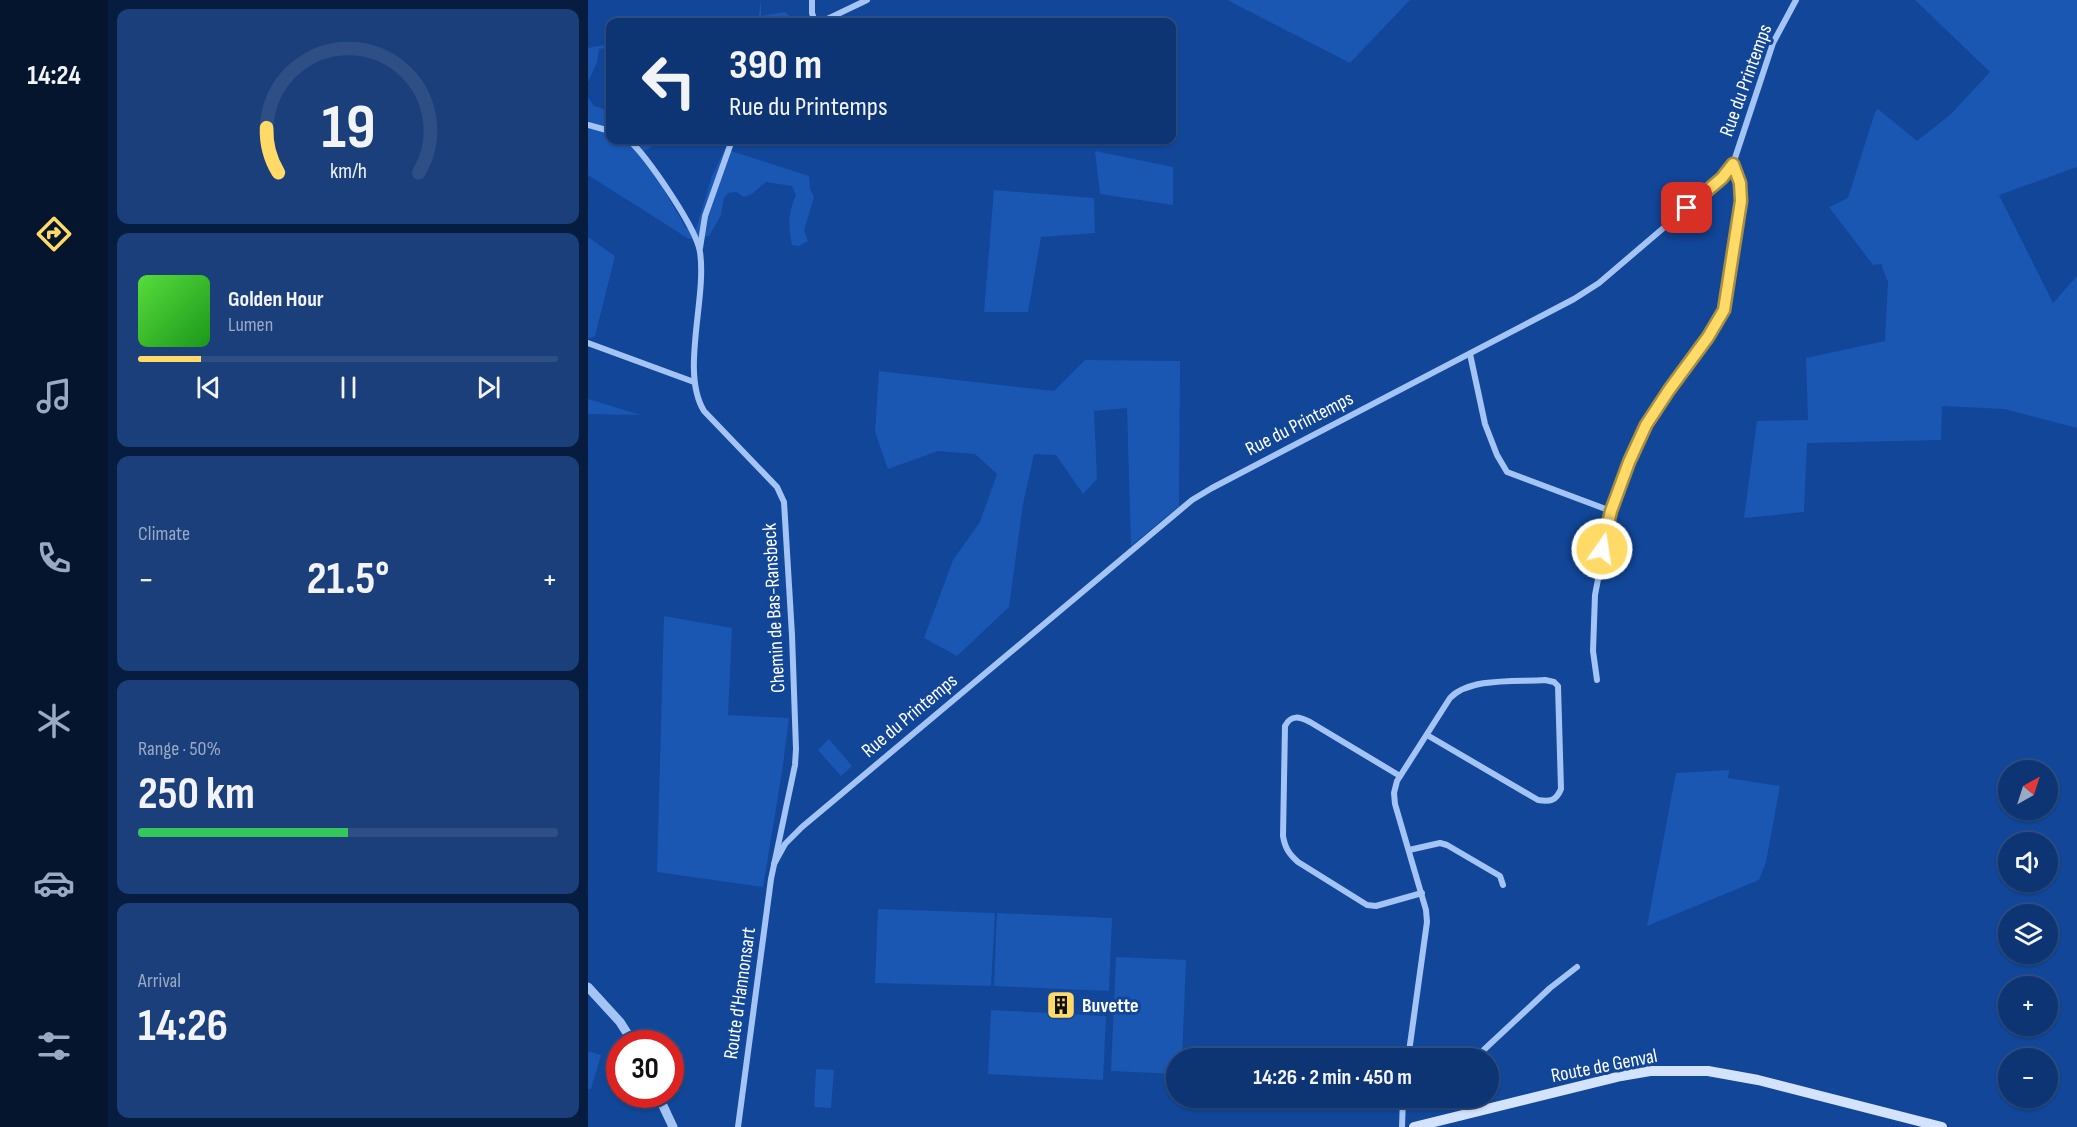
<!DOCTYPE html>
<html lang="en">
<head>
<meta charset="utf-8">
<style>
  body { margin:0; font-family:"Sofia Sans Condensed",sans-serif; background:#1b3f7b; color:#f1f3f6; height:100vh; display:flex; flex-direction:column; font-size:22px; white-space:nowrap }
  * { box-sizing:border-box; margin:0 }
  p { font-size:20px; color:#9aaac4 }
  .icon { flex:none; width:33px; height:33px; fill:none; stroke:currentColor; stroke-width:2; stroke-linecap:round; stroke-linejoin:round }
  .map { position:relative; flex:1; overflow:hidden }
  .side { display:flex; flex-direction:column; gap:9px; padding:9px; background:#071d3f; width:480px }
  .side>* { flex:none }
  .banner { position:absolute; left:18px; top:18px; width:570px; height:126px; border-radius:12px; box-shadow:0 2px 4px #0004,0 0 0 2px #2d4f85; background:#0d3473; color:#f1f3f6; overflow:hidden }
  .needle { width:39px; rotate:39deg }
  .buttons { position:absolute; left:1410px; top:760px; display:grid; gap:12px }
  .buttons a { display:grid; place-items:center; width:60px; height:60px; border-radius:50%; background:#0d3473; box-shadow:0 2px 4px #0004,0 0 0 2px #2d4f85; font-size:30px }
  .speed { position:absolute; left:18px; top:1030px; display:flex; gap:12px; font-size:30px; font-weight:700; text-align:center }
  .speed>* { display:grid; place-content:center; width:78px; height:78px; border-radius:50%; background:#0d3473; box-shadow:0 2px 4px #0004,0 0 0 2px #2d4f85; line-height:1 }
  .speed .limit { border:9px solid #d22; background:#fff; color:#111 }
  .pin { position:absolute; display:grid; place-items:center; width:51px; height:51px; color:#fff; margin:-26px; border-radius:12px; box-shadow:0 3px 9px #0006 }
  .me { position:absolute; width:66px; margin:-33px; rotate:13deg; stroke-linejoin:round; filter:drop-shadow(0 0 4px #0008) }
  .turn { display:flex; align-items:center; gap:21px; height:126px; padding:0 24px; font-size:27px }
  .turn .icon { width:78px; height:78px; stroke-width:2.5 }
  .turn b { display:block; font-size:42px; line-height:51px }
  .big { font-size:45px; font-weight:700; line-height:1.1 }
  .side .card { flex:1; display:flex; flex-direction:column; justify-content:center; gap:9px; min-width:0; padding:0 21px; border-radius:12px; background:#1b3f7b }
  .side .dial { align-items:center; gap:0 }
  .dial svg { height:156px; overflow:visible; fill:none; stroke:#2d4f85; stroke-width:7; stroke-linecap:round; text-anchor:middle }
  .dial text { fill:#f1f3f6; stroke:none }
  .song { display:flex; align-items:center; gap:18px }
  .cover { width:72px; height:72px; border-radius:9px; background:linear-gradient(135deg,hsl(110 70% 55%),hsl(120 70% 35%)) }
  .played { height:6px; border-radius:3px; background:linear-gradient(90deg,#ffda66 15%,#2d4f85 15%) }
  .keys { display:flex; justify-content:space-around; direction:ltr }
  .heat { display:flex; justify-content:space-between; align-items:center; font-size:33px; direction:ltr }
  .charge { height:9px; border-radius:4px; background:linear-gradient(90deg,#34c759 50%,#2d4f85 0) }
  .trip { position:absolute; left:578px; top:1048px; width:333px; height:60px; border-radius:30px; background:#0d3473; box-shadow:0 2px 4px #0004,0 0 0 2px #2d4f85; font-weight:700; line-height:60px; text-align:center }
  main { display:flex; flex:1; min-height:0 }
  .menu { display:flex; flex-direction:column; width:108px; justify-content:space-around; align-items:center; background:#05152e; color:#9aaac4 }
  .menu .icon { width:42px; height:42px }
  .menu .selected { color:#ffda66 }
  .menu b { font-size:27px; color:#f1f3f6 }
  .map>svg:first-child { display:block }
</style>
</head>
<body>
<main>
<nav class="menu">
<b>14:24</b>
<svg class="icon selected" aria-label="directions" viewBox="0 0 24 24"><path d="M12 3l9 9-9 9-9-9zM9 14v-3h6M13 9l2 2-2 2"/></svg>
<svg class="icon" aria-label="music" viewBox="0 0 24 24"><path d="M9 18V5l10-2v13"/><circle cx="6" cy="18" r="3"/><circle cx="16" cy="16" r="3"/></svg>
<svg class="icon" aria-label="phone" viewBox="0 0 24 24"><path d="M5 4h4l2 5-3 2q2 4 5 5l2-3 5 2v4C11 20 4 13 5 4z"/></svg>
<svg class="icon" aria-label="climate" viewBox="0 0 24 24"><path d="M12 3v18M4 7l16 10M4 17L20 7"/></svg>
<svg class="icon" aria-label="car" viewBox="0 0 24 24"><path d="M5 17H2v-5l4-1 3-4h7l3 4 3 1v5h-3M9 17h6M6 11h13"/><circle cx="7" cy="17" r="2"/><circle cx="17" cy="17" r="2"/></svg>
<svg class="icon" aria-label="filters" viewBox="0 0 24 24"><path d="M4 7h16M4 17h16"/><circle cx="9" cy="7" r="2"/><circle cx="15" cy="17" r="2"/></svg>
</nav>
<section class="side">
<div class="card dial"><svg viewBox="0 0 100 80">
<path d="M14 69A42 42 0 1 1 86 69"/>
<path d="M14 69A42 42 0 0 1 8 46" stroke="#ffda66"/>
<text x="50" y="56" font-size="32" font-weight="700">19</text>
<text x="50" y="72" font-size="11">km/h</text>
</svg></div>
<div class="card">
<div class="song"><i class="cover"></i><div><b>Golden Hour</b><p>Lumen</p></div></div>
<div class="played"></div>
<div class="keys"><svg class="icon" aria-label="previous" viewBox="0 0 24 24"><path d="M18 5L8 12l10 7zM5 5v14"/></svg><svg class="icon" aria-label="pause" viewBox="0 0 24 24"><path d="M8 5v14M16 5v14"/></svg><svg class="icon" aria-label="next" viewBox="0 0 24 24"><path d="M6 5l10 7-10 7zM19 5v14"/></svg></div>
</div>
<div class="card"><p>Climate</p>
<div class="heat"><a>−</a><b class="big">21.5°</b><a>+</a></div>
</div>
<div class="card"><p>Range · 50%</p><b class="big">250 km</b><div class="charge"></div></div>
<div class="card"><p>Arrival</p><b class="big">14:26</b></div>
</section>
<div class="map">
<svg width="1489" height="1127" viewBox="0 0 1489 1127">
  <rect width="100%" height="100%" fill="#114699"/>
  <g fill="#1957b3">
    <path d="M173 0V16L197 12 209 22H129L171 16Z"/>
    <path d="M639 0H822L762 63Z"/>
    <path d="M1327 0H1489V167L1411 195 1465 303 1489 276V428L1416 409 1354 406 1353 440 1219 443 1216 512 1156 518 1169 421 1220 420 1218 358 1297 341 1300 282 1293 264 1285 265 1241 207 1260 198 1287 112 1290 109 1329 141 1363 114 1402 72Z"/>
    <path d="M22 44V47L11 49 9 62 0 82V48Z"/>
    <path d="M0 97 6 106 22 111V140H77L50 154 68 176 98 228 108 229 124 176 137 149 221 176 222 189 226 197 216 230 220 241 211 246 204 245C200 226 200 213 208 195L204 186 178 182 164 194 156 197 148 192 140 193 136 198 133 215 121 236 101 239 0 175Z"/>
    <path d="M507 151 585 167V205L512 194Z"/>
    <path d="M406 190 506 198 507 233 453 237 440 312H396Z"/>
    <path d="M0 237 27 256 7 336 0 339Z"/>
    <path d="M497 360 592 361 591 506 543 546 539 408 506 411 509 479 495 494 468 455 446 454 435 504 421 607 369 656 336 638 365 560 392 522 409 474 387 454 350 451 300 469 287 432 291 371 466 391Z"/>
    <path d="M0 399 53 415 0 414Z"/>
    <path d="M76 616 144 628 140 715 201 718 194 772 175 887 69 872Z"/>
    <path d="M241 739 264 766 253 776 230 750Z"/>
    <path d="M1141 770 1140 778 1192 786 1178 862 1171 880 1059 926 1088 773Z"/>
    <path d="M290 909 407 913 403 986 287 983Z"/>
    <path d="M409 913 524 918 521 991 406 986Z"/>
    <path d="M528 957 598 960 594 1059H588V1074L523 1071Z"/>
    <path d="M403 1010 518 1016 515 1080 400 1074Z"/>
    <path d="M0 1051 13 1055 3 1089H0Z"/>
    <path d="M228 1069 246 1070 243 1108 226 1107Z"/>
  </g>
  <g fill="none" stroke-linecap="round" stroke-linejoin="round">
    <g stroke="#a3c4f4" stroke-width="6">
      <path d="M224 0V13L227 22"/>
      <path d="M227 22H233L279 0"/>
      <path d="M0 125 22 131"/>
      <path d="M41 140C60 158 108 227 112 252 119 299 92 372 116 411L189 487 196 502 204 635 208 749 207 765 183 879 150 1127"/>
      <path d="M112 248 117 216 144 140"/>
      <path d="M0 343 106 382"/>
      <path d="M882 354 897 424 909 455 919 472 1023 511"/>
      <path d="M1009 680 1005 651 1007 595 1023 511 1041 462 1058 425 1136 310 1153 201 1152 183 1145 164"/>
      <path d="M812 776 722 722C712 717 703 714 697 726L695 836C697 848 701 854 710 862L779 905 788 906 834 893"/>
      <path d="M821 850 852 843 859 845 912 876 915 885"/>
      <path d="M186 864 197 844 214 827 604 500 624 488 986 299 1011 283 1134 178 1145 164 1185 43 1208 0"/>
      <path d="M820 1059 839 922 838 910 807 804 806 793 809 781 862 698C882 677 929 682 957 680L966 682 970 686 973 789C968 801 962 802 950 800L839 735"/>
      <path d="M886 1059 962 988 989 967"/>
      <path d="M814 1107H824L836 1098"/>
      <path d="M814 1127 815 1098"/>
    </g>
    <g stroke="#a3c4f4" stroke-width="9">
      <path d="M0 987 32 1022 46 1044"/>
      <path d="M70 1095 85 1127"/>
    </g>
    <path stroke="#d3e3fd" stroke-width="10" d="M826 1127 1033 1076 1062 1071H1120L1170 1080 1354 1127"/>
  </g>
  <g fill="none" stroke-linecap="round" stroke-linejoin="round">
    <g stroke="#a68e42" stroke-width="15">
      <path id="route" d="M1014 549 1023 511 1041 462 1058 425 1081 390 1120 337 1136 310 1153 201 1152 183 1145 164 1134 178 1099 208"/>
    </g>
    <use href="#route" stroke="#ffda66" stroke-width="10"/>
  </g>
  <defs>
    <g id="building-square" transform="scale(1.5)"><rect x="-9" y="-9" width="18" height="18" rx="4" fill="#ffda66" stroke="#114699"/><path d="M-4-6H4V6H1V3H-1V6H-4ZM-2.5-4.3h1.7v1.8h-1.7ZM.8-4.3h1.7v1.8H.8ZM-2.5-1h1.7V.8h-1.7ZM.8-1h1.7V.8H.8Z" fill="#111"/></g>
  </defs>
  <g fill-rule="evenodd">
    <use href="#building-square" x="473" y="1005"/>
  </g>
  <g text-anchor="middle" stroke-width="6" stroke-linejoin="round" paint-order="stroke">
    <g font-size="20" fill="#fff" stroke="#114699">
      <text transform="translate(1157 80) rotate(-70)" y="7">Rue du Printemps</text>
      <text transform="translate(711 423) rotate(-27)" y="7">Rue du Printemps</text>
      <text transform="translate(185 608) rotate(-93)" y="7">Chemin de Bas-Ransbeck</text>
      <text transform="translate(321 715) rotate(-40)" y="7">Rue du Printemps</text>
      <text transform="translate(151 993) rotate(-82)" y="7">Route d'Hannonsart</text>
      <text transform="translate(1016 1065) rotate(-11)" y="7">Route de Genval</text>
    </g>
    <g font-size="20" font-weight="bold" fill="#fff" stroke="#114699" text-anchor="start">
      <text x="494" y="1012">Buvette</text>
    </g>
  </g>
</svg>
<div class="buttons">
<a><svg class="needle" viewBox="-14 -14 28 28"><path d="M0-13l5 13h-10z" fill="#e53935"/><path d="M0 13l5-13h-10z" fill="#9aaac4"/></svg></a>
<a><svg class="icon" aria-label="sound" viewBox="0 0 24 24"><path d="M4 9h4l5-4v14l-5-4H4zM17 9q2 3 0 6"/></svg></a>
<a><svg class="icon" aria-label="layers" viewBox="0 0 24 24"><path d="M12 4l9 5-9 5-9-5zM3 14l9 5 9-5"/></svg></a>
<a>+</a>
<a>−</a>
</div>
<div class="speed"><div class="limit">30</div></div>
<div class="pin" style="left:1099px;top:208px;background:#d93025"><svg class="icon" aria-label="arrive" viewBox="0 0 24 24"><path d="M6 21V4h12l-3 4 3 4H6"/></svg></div>
<svg class="me" style="left:1014px;top:549px" viewBox="-20 -20 40 40"><circle r="17" fill="#ffda66" stroke="#fff" stroke-width="3"/><path d="M0-11L8 9 0 5-8 9z" fill="#fff"/></svg>
<div class="trip">14:26 · 2 min · 450 m</div>
<div class="banner">
<div class="turn"><svg class="icon" aria-label="left" viewBox="0 0 24 24"><path d="M17 20v-9H6M10 6l-5 5 5 5"/></svg><div><b>390 m</b>Rue du Printemps</div></div>
</div>
</div>
</main>
</body>
</html>
